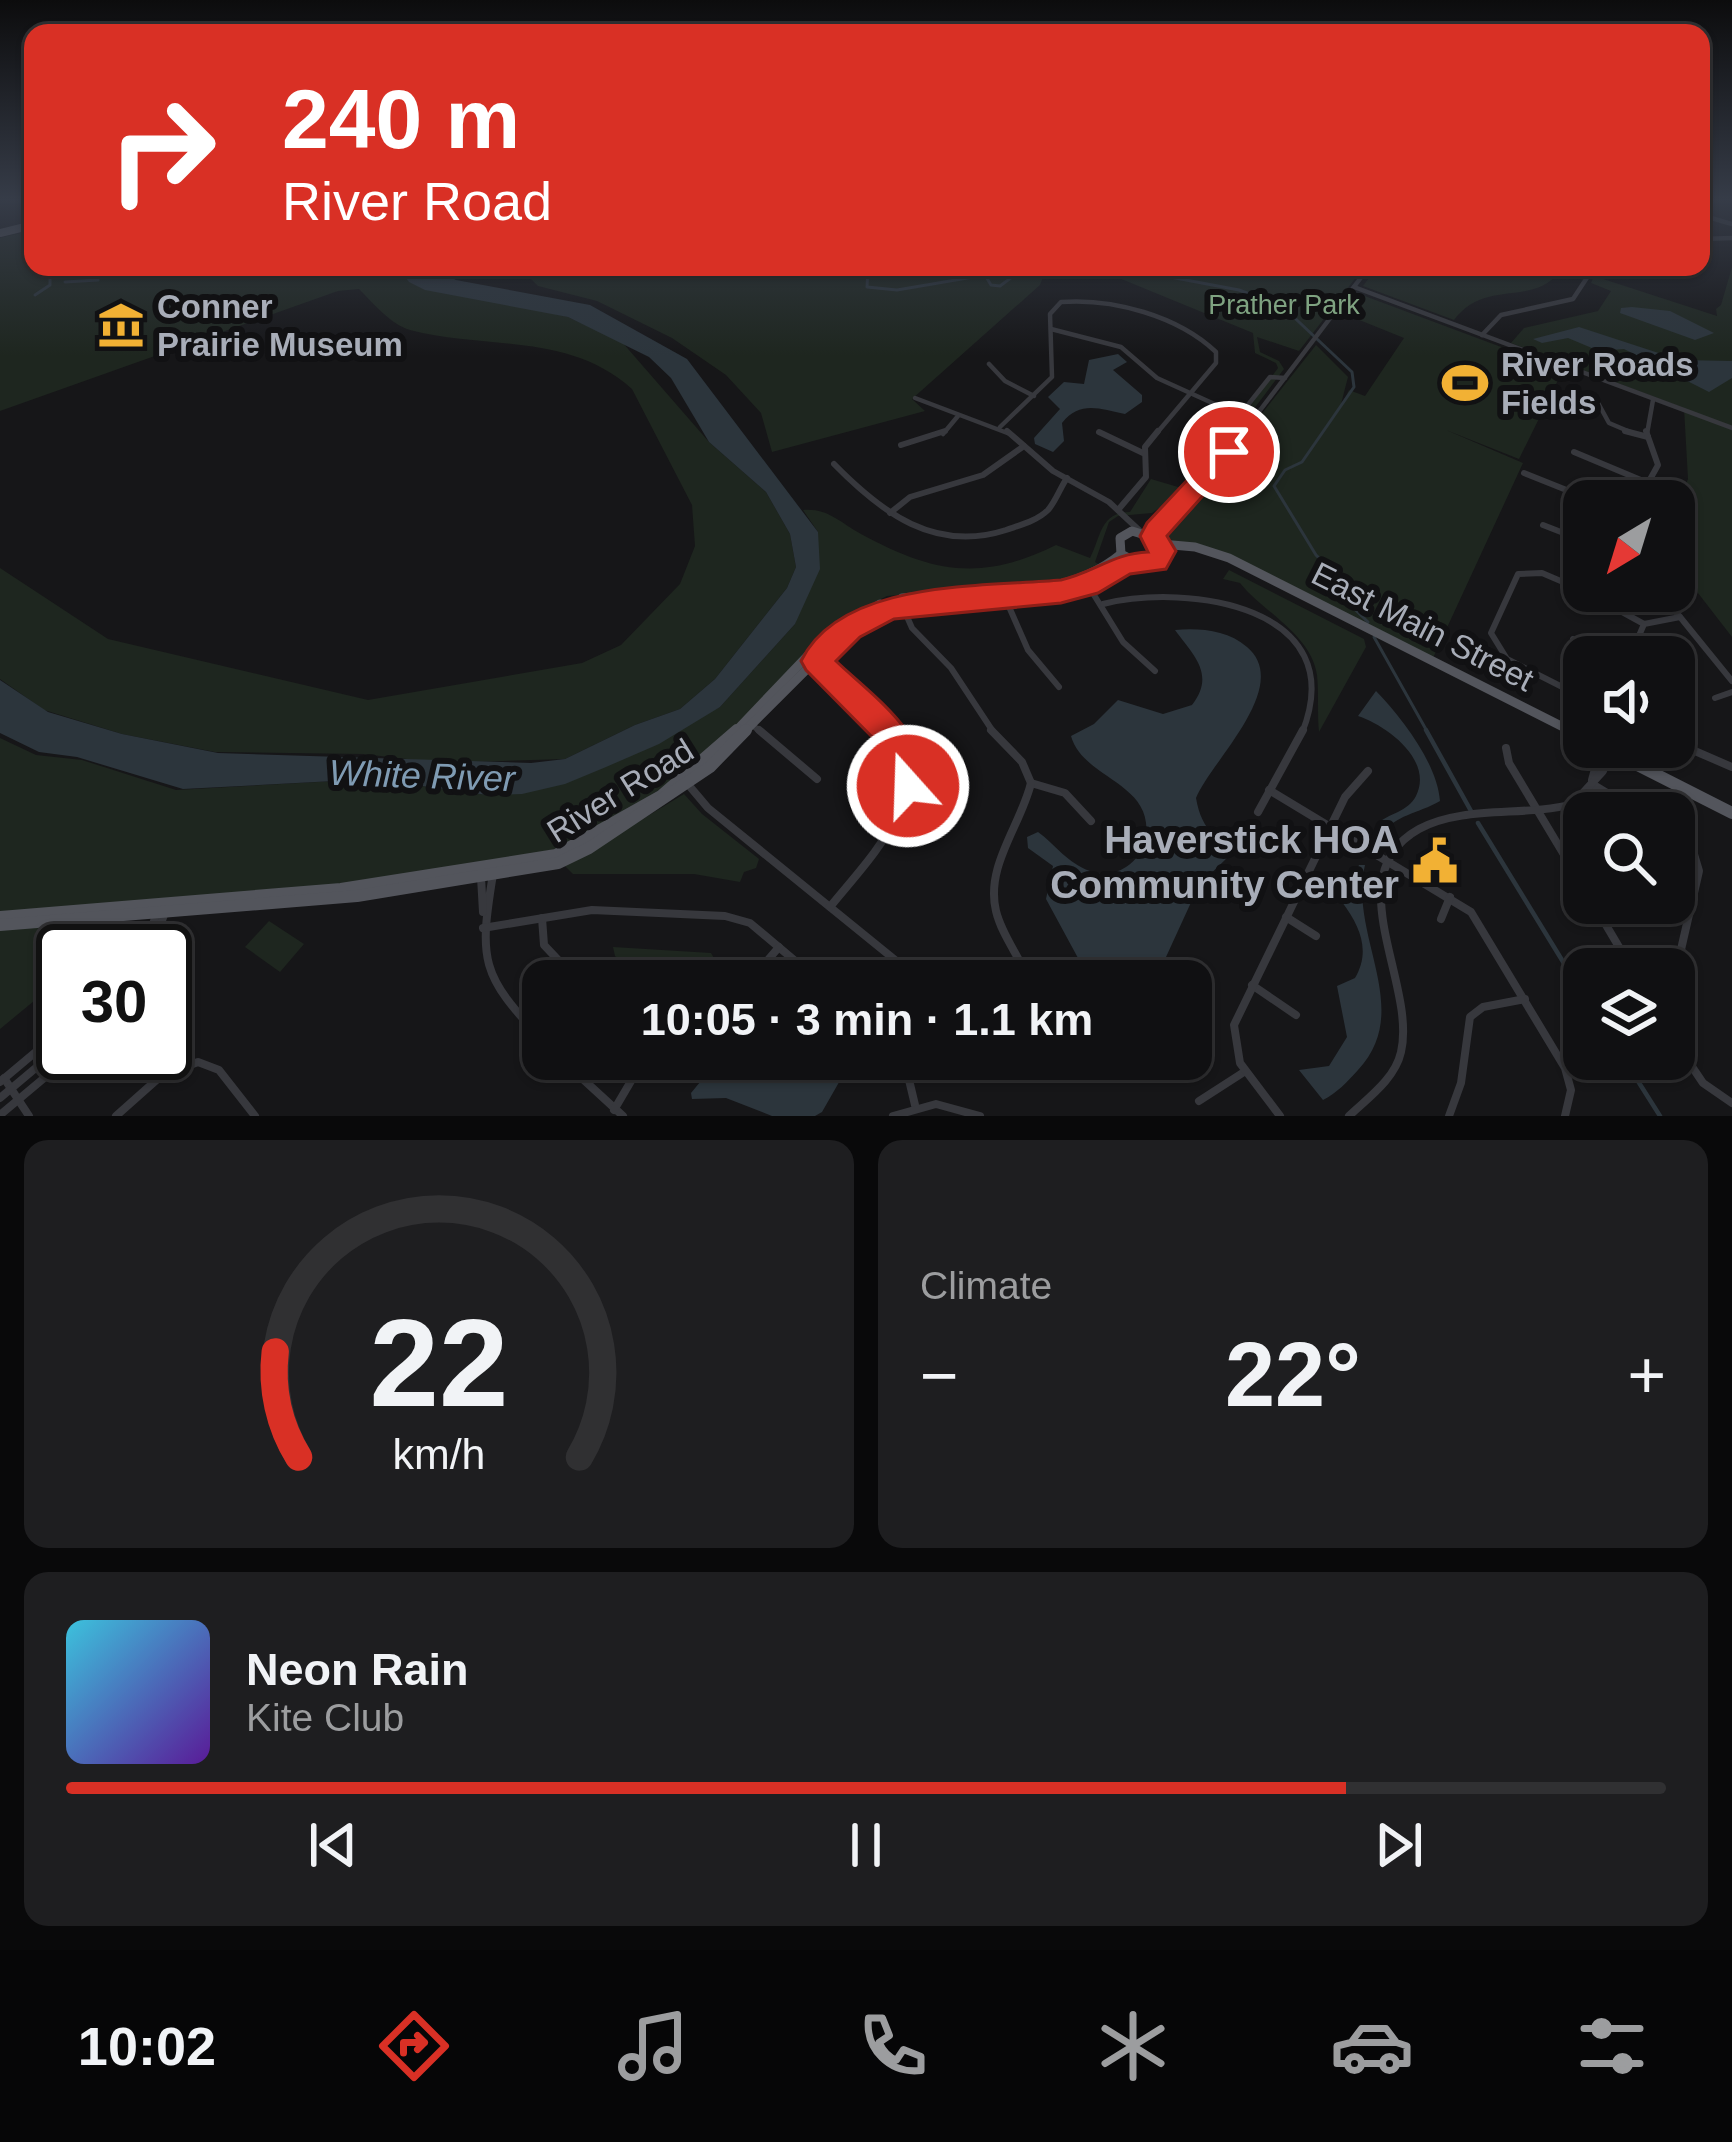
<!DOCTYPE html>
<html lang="en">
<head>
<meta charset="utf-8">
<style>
  body { margin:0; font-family:Helvetica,sans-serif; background:#1e1e20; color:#f1f3f6; height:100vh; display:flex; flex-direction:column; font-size:45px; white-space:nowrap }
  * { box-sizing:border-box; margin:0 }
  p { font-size:39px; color:#9c9d9f }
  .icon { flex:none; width:66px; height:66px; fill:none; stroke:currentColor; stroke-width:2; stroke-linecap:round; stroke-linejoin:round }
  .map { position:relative; height:1116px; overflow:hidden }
  .drawer { display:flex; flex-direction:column; gap:24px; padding:24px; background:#09090a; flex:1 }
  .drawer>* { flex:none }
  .banner { position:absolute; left:24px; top:24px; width:1686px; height:252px; border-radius:24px; box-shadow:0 3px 9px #0004,0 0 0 3px #303032; background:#d93025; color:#fff; overflow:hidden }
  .needle { width:78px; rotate:218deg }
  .buttons { position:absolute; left:1563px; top:480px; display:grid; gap:24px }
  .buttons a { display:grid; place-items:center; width:132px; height:132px; border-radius:24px; background:#101012; box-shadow:0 3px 9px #0004,0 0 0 3px #303032; font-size:60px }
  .speed { position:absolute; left:36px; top:924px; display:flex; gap:24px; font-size:60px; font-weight:700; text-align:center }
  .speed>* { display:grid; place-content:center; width:156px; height:156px; border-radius:50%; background:#101012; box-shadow:0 3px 9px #0004,0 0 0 3px #303032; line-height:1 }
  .speed .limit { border:6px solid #111; border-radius:18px; background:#fff; color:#111 }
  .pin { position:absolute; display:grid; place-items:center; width:102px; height:102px; color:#fff; margin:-51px; border:6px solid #fff; border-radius:50%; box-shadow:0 3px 12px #0007 }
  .me { position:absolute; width:132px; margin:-66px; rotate:340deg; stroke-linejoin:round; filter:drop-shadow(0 0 9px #0008) }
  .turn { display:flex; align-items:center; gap:42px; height:252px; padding:0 60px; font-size:54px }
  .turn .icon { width:156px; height:156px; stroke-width:2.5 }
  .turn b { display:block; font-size:84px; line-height:102px }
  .big { font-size:90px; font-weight:600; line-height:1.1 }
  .drawer .tile { flex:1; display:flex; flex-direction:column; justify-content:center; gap:18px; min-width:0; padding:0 42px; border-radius:24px; background:#1e1e20 }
  .drawer .dial { align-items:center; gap:0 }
  .dial svg { height:312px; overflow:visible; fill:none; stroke:#303032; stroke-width:7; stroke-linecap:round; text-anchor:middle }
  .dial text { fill:#f1f3f6; stroke:none }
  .song { display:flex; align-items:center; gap:36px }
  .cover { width:144px; height:144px; border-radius:18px; background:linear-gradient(135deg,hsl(190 70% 55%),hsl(270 70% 35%)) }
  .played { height:12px; border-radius:6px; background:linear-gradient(90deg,#d93025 80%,#303032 80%) }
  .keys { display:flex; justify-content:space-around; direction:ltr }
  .heat { display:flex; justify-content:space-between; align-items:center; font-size:66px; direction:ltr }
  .drawer .tiles { flex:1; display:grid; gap:24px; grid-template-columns:1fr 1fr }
  .tile:last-child { grid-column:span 2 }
  .trip { position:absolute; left:522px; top:960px; width:690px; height:120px; border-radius:24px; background:#101012; box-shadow:0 3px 9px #0004,0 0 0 3px #303032; font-weight:600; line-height:120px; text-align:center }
  .tabs { display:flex; height:192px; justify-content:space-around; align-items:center; background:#060607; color:#9c9d9f }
  .tabs .icon { width:84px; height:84px }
  .tabs .active { color:#d93025 }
  .tabs b { font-size:54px; color:#f1f3f6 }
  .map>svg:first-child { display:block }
</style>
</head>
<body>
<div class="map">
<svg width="1732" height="1116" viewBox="0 0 1732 1116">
  <rect width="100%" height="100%" fill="#161618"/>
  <g fill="#1e261f">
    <path d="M33 230V267H398L405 273 568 317 622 342 709 442 766 492 790 534 796 567 787 588 715 679 680 709 635 725 565 759 442 763 363 754 215 752 122 734 44 710 0 679V568L108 639 368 700 582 663 621 645 680 584 695 546 692 505 632 389C569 332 486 350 410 330 390 324 373 303 359 289L338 291 0 411V238Z"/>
    <path d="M485 267H1047L1040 285 912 399 925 411 772 452 761 413 726 375 672 338 597 301 538 286 528 276Z"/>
    <path d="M1092 267H1364L1299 351 1257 337 1260 352 1279 361 1284 369 1201 479 1152 513 1118 516 1109 522 1095 562 1101 566 1070 578 1034 583 887 596 845 617 810 657 684 773 578 845 341 889 0 917V738L36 755 82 760 176 790 372 779 487 795 720 707 795 624 818 532 803 510C828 508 839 522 861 534 933 573 981 582 1056 545L1090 558C1101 537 1100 512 1130 512L1151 479 1178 487 1198 476 1278 368 1276 363 1255 353 1253 333Z"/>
    <path d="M1377 267H1557L1584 276 1583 280 1559 272C1533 307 1485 278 1454 320L1363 286Z"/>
    <path d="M1732 267V637L1674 562V515L1688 479 1684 408 1511 343 1524 328 1598 311 1611 291 1591 283 1594 276 1717 316 1716 309 1721 305Z"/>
    <path d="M1362 295 1563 370 1519 459 1446 430 1523 463 1433 658 1233 558 1165 542 1158 532 1175 509 1207 483 1316 345 1348 377 1340 408 1349 390 1365 396 1404 338 1347 315Z"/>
    <path d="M1229 570 1364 639 1366 647 1319 732C1317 713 1319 694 1317 675 1311 634 1262 611 1240 583L1223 579Z"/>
    <path d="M684 794 702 814 759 859 756 868 744 872 740 882 694 874H573L565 866Z"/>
    <path d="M146 921 148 929 140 951H63V977L0 1029V928Z"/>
    <path d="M269 921 304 944 280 972 245 947Z"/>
    <path d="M613 947 711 953 716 962 684 981H643L615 956Z"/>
  </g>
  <g fill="#2c353c">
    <path d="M398 267H433L456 280 590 305 687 359 818 532 820 569 795 624 720 707 659 744 606 767 565 784 522 794 487 795 372 779 183 789 77 757 39 752 0 733V680L48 712 122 734 218 753 531 763 565 759 635 725 680 709 715 679 787 588 796 567 790 534 766 492 709 442 671 378 649 357 568 317 425 290 409 282Z"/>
    <path d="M1632 307 1670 311 1714 333 1695 340 1620 313 1621 308Z"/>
    <path d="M1579 327 1680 360 1732 361V378L1709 392 1624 349 1599 351 1568 338 1542 343 1533 339Z"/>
    <path d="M1118 354 1127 362 1113 370 1142 395V402L1125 414C1100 409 1080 400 1062 423L1064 441 1053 452 1035 444 1034 438 1060 409 1048 397 1064 382 1084 384 1089 360Z"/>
    <path d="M1175 630C1200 628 1227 630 1247 647 1293 686 1211 761 1196 798 1202 834 1220 835 1227 858L1199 885 1155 981H1055L1059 971 1078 958 1046 899 1053 866 1028 848 1027 837 1038 832C1056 845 1067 863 1090 871 1102 876 1115 874 1126 867 1137 860 1144 849 1146 836 1153 782 1083 779 1071 736L1094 724 1118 700 1163 714 1192 705C1216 674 1193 655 1175 630Z"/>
    <path d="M1376 691C1402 718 1437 763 1440 801 1418 814 1395 814 1381 836L1377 824C1389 813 1408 812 1416 796 1434 760 1386 725 1358 716Z"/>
    <path d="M1359 865H1365C1348 936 1415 1009 1358 1070 1347 1082 1337 1093 1323 1100L1299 1070 1329 1066 1347 1037 1337 986 1355 978C1371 951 1360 926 1342 902Z"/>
    <path d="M737 1059H823L842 1077 822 1112 815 1116H772L726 1098 692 1099 691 1093 705 1076Z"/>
  </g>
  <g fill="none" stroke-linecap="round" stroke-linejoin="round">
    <g stroke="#2c353c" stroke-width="3">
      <path d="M879 267 868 269 867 287 897 290 985 275 991 285 1000 286 1019 272 1041 267"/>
      <path d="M1117 267 1239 290 1282 306 1352 372 1354 387 1302 462 1285 470 1274 486 1316 555 1330 569 1339 594 1368 622"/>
      <path d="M50 276 55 267"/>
      <path d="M65 282 98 280"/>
      <path d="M35 295 50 285V279"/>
      <path d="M1374 637 1428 733"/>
    </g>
    <g stroke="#2c353c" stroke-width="4.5">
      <path d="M1426 730 1471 811"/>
      <path d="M1478 823 1584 996"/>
      <path d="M1624 1059 1660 1116"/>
    </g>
    <g stroke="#37383d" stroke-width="4.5">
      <path d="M1701 215 1732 224"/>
      <path d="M25 227V216L33 208"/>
      <path d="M1701 239 1732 238"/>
      <path d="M1354 287 1732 428"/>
      <path d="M1051 329 1121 347 1157 378 1252 421"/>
      <path d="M1482 335 1501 315 1573 299 1594 267"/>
      <path d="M989 364 1005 381 1034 396"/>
      <path d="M915 398 1010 434"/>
      <path d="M1597 401 1609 423 1635 434"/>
      <path d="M1247 406 1270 377 1285 378"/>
      <path d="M1000 427 1052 377 1050 314 1061 302C1113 298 1178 316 1216 352V363L1156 434"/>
      <path d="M1099 432 1104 434"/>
      <path d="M943 434 958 416"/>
      <path d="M1225 434 1233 424"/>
      <path d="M1242 434 1369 267"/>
      <path d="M1647 434 1653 400"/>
    </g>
    <g stroke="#37383d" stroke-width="6">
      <path d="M1007 431 1053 471 1109 502 1139 530"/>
      <path d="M1625 431 1648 437"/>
      <path d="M1099 432 1143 453"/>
      <path d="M901 445 945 431"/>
      <path d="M1574 452 1648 483"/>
      <path d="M834 464C882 513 935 553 1006 530 1020 525 1037 521 1048 510 1056 501 1060 488 1067 478"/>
      <path d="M1524 473 1594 501"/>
      <path d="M1206 481 1198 470 1227 431"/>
      <path d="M1638 501 1658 465 1646 431"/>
      <path d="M1118 510 1146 477 1145 447 1158 431"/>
      <path d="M890 513 910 497 983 475 1024 446"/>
      <path d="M1543 525 1584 541"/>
      <path d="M1146 532 1166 507 1209 478 1244 431"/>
      <path d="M1153 536 1181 501"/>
      <path d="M1086 582 1123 642 1155 671"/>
      <path d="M1584 591 1542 573 1518 574 1491 633 1507 659 1584 698"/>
      <path d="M1584 591 1644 624"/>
      <path d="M1659 591 1732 681"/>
      <path d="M1003 593 1028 650 1059 687"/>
      <path d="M901 603 912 628 951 668 994 733"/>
      <path d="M1103 604C1188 583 1353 606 1302 733"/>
      <path d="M1573 639 1611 657"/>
      <path d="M1630 657 1644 624 1680 617"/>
      <path d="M815 660 888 733"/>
      <path d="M1715 698 1732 692"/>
      <path d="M751 724 762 733"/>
    </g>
    <g stroke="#37383d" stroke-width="8">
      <path d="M759 730 817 779"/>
      <path d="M991 730 1022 762 1031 783"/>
      <path d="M1674 742 1732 767"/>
      <path d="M1506 748 1509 763 1584 888"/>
      <path d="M1592 780 1601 747"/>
      <path d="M686 782 708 808 921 981"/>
      <path d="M1031 783 1065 793 1091 821"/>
      <path d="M1592 784 1640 813"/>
      <path d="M1269 790 1471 912 1565 1068 1571 1090 1565 1116"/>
      <path d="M1258 812 1303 730"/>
      <path d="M1674 831 1693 851 1699 871 1674 980"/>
      <path d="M493 874C479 960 480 975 543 1040"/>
      <path d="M481 877 483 912"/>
      <path d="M1593 903 1632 969"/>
      <path d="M830 907C870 857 937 796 885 730"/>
      <path d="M1286 917 1316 936"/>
      <path d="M542 918 544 945 578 981"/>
      <path d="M1441 919 1450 897"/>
      <path d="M483 928 592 910 725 916 750 923 819 981"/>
      <path d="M144 951 156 915"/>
      <path d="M151 951 164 915"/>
      <path d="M750 981 779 947"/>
      <path d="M1029 981C1020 957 1002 936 996 911 985 866 1021 825 1031 783"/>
      <path d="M165 984 181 965"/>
      <path d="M1252 985 1296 1015"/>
      <path d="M1674 1040 1703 1083 1732 1103"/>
      <path d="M561 1059 623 1116"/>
      <path d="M904 1059 915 1105"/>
      <path d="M4 1078 29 1116"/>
      <path d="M0 1082 63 1029"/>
      <path d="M0 1098 63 1045"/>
      <path d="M1199 1101 1244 1072"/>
      <path d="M614 1110 644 1059"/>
      <path d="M0 1115 74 1053"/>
      <path d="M116 1116 161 1076 198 1062 219 1070 255 1116"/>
      <path d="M893 1116 936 1104 980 1116"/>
      <path d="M1280 1116 1240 1063 1234 1025 1345 797 1368 771"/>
      <path d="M1349 1116C1368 1098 1395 1079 1401 1052 1417 983 1336 875 1419 829 1463 805 1525 817 1573 804L1603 771 1612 750"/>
      <path d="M1449 1116 1461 1083 1470 1017 1483 1007 1525 999"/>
    </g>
    <path stroke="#53555c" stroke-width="8" d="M0 233 33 225"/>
    <g stroke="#53555c" stroke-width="9">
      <path d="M1132 531 1158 539 1163 549 1159 560 1140 564 1121 554 1120 538Z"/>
      <path d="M1161 544 1195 547 1229 558 1575 733"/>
      <path d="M902 598C975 589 1061 604 1121 554"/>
      <path d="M734 733 813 650 880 604"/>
      <path d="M743 733 841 635 868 616 909 603 1072 589 1132 562"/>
    </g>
    <g stroke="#53555c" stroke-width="12">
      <path d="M1569 730 1584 738"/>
      <path d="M1602 747 1732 813"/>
      <path d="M0 917 341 889 556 855 661 796 737 730"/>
      <path d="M0 925 357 896 558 863 589 848 710 767 746 730"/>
    </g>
  </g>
  <linearGradient id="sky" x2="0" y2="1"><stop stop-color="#0c0c0d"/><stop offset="0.56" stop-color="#363c48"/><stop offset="1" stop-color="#363c48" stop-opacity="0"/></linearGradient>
  <rect width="1732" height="356" fill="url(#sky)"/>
  <path fill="#d93025" stroke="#8d1f18" stroke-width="3" d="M1229 443 1242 452 1167 536 1176 551 1166 569 1130 574 1098 593 1061 603 894 619 860 637 836 661C868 692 943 744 920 796L908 801 897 796 881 746 806 670 801 661C841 579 984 587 1061 580 1093 573 1114 553 1148 552L1140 536 1147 523 1220 445Z"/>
  <defs>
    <g id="museum-bare" transform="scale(3.6)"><path d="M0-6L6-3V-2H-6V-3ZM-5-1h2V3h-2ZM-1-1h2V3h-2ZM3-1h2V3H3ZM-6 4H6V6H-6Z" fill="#f2b134" stroke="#111113" stroke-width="2.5" paint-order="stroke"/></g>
    <g id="stadium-bare" transform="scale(3.6)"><path d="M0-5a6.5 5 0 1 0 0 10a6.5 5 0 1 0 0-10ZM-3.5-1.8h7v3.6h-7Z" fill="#f2b134" stroke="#111113" stroke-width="2.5" paint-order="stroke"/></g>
    <g id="civic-bare" transform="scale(3.6)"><path d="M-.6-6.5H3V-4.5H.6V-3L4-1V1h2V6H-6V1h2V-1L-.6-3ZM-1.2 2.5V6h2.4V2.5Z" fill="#f2b134" stroke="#111113" stroke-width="2.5" paint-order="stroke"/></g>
  </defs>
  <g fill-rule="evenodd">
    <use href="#museum-bare" x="121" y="325"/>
    <use href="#stadium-bare" x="1465" y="383"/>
    <use href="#civic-bare" x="1435" y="861"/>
  </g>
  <g text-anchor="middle" stroke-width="12" stroke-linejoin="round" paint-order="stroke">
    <g font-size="27" fill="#7fa381" stroke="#111113">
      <text x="1284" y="314">Prather Park</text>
    </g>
    <g font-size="33" font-weight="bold" fill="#a8adb8" stroke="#111113" text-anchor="start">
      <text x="157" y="318">Conner<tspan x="157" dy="38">Prairie Museum</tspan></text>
      <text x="1501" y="376">River Roads<tspan x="1501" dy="38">Fields</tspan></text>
    </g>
    <g font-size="33" fill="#a8adb8" stroke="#111113">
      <text transform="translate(1423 626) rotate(27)" y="12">East Main Street</text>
      <text transform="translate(620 790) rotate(-32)" y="12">River Road</text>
    </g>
    <g font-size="36" font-style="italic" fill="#7f9bb3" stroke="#111113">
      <text transform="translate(422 775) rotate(2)" y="13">White River</text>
    </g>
    <g font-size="39" font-weight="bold" fill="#a8adb8" stroke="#111113" text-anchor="end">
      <text x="1399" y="853">Haverstick HOA<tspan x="1399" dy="45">Community Center</tspan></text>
    </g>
  </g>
</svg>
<div class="buttons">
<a><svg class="needle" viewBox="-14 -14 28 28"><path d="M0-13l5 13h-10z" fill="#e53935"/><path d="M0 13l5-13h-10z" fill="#9c9d9f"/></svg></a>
<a><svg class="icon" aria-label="sound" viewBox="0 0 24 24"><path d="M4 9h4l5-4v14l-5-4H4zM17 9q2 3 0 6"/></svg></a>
<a><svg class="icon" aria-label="search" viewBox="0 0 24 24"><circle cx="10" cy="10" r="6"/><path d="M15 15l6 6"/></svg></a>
<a><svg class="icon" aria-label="layers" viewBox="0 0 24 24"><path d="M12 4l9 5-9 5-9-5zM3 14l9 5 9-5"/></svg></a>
</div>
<div class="speed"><div class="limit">30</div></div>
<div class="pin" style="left:1229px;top:452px;background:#d93025"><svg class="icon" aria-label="arrive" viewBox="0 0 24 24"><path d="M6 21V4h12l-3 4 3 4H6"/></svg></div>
<svg class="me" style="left:908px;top:786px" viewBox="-20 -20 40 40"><circle r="17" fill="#d93025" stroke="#fff" stroke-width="3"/><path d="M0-11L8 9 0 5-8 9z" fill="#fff"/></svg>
<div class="trip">10:05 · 3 min · 1.1 km</div>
<div class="banner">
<div class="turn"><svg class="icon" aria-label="right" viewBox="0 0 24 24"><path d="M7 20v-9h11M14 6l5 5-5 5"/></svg><div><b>240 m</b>River Road</div></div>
</div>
</div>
<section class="drawer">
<div class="tiles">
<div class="tile dial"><svg viewBox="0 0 100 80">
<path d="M14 69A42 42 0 1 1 86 69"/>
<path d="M14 69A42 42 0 0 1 8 42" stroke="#d93025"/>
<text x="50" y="56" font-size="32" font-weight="700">22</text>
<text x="50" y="72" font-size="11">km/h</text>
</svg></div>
<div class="tile"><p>Climate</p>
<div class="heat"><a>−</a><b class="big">22°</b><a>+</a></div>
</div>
<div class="tile">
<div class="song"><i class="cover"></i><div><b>Neon Rain</b><p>Kite Club</p></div></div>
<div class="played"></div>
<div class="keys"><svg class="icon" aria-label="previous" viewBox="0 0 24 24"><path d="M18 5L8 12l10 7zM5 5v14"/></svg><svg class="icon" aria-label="pause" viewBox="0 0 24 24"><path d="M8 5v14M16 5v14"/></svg><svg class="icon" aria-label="next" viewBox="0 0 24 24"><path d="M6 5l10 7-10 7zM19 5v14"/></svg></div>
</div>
</div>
</section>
<nav class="tabs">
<b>10:02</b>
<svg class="icon active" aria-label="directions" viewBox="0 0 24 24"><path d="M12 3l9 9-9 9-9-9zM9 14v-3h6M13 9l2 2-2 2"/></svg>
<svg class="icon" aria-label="music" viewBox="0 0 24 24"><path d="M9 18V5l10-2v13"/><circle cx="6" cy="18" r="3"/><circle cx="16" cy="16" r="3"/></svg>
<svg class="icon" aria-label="phone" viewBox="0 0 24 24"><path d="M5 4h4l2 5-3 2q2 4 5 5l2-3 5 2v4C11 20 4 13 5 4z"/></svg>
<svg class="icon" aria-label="climate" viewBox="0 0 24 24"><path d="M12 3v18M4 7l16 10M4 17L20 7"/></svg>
<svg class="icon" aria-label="car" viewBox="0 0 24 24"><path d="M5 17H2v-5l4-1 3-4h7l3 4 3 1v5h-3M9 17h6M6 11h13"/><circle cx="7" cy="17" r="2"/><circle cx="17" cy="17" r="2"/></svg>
<svg class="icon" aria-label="filters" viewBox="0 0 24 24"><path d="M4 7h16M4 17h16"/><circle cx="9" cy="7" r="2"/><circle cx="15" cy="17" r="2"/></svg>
</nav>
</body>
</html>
